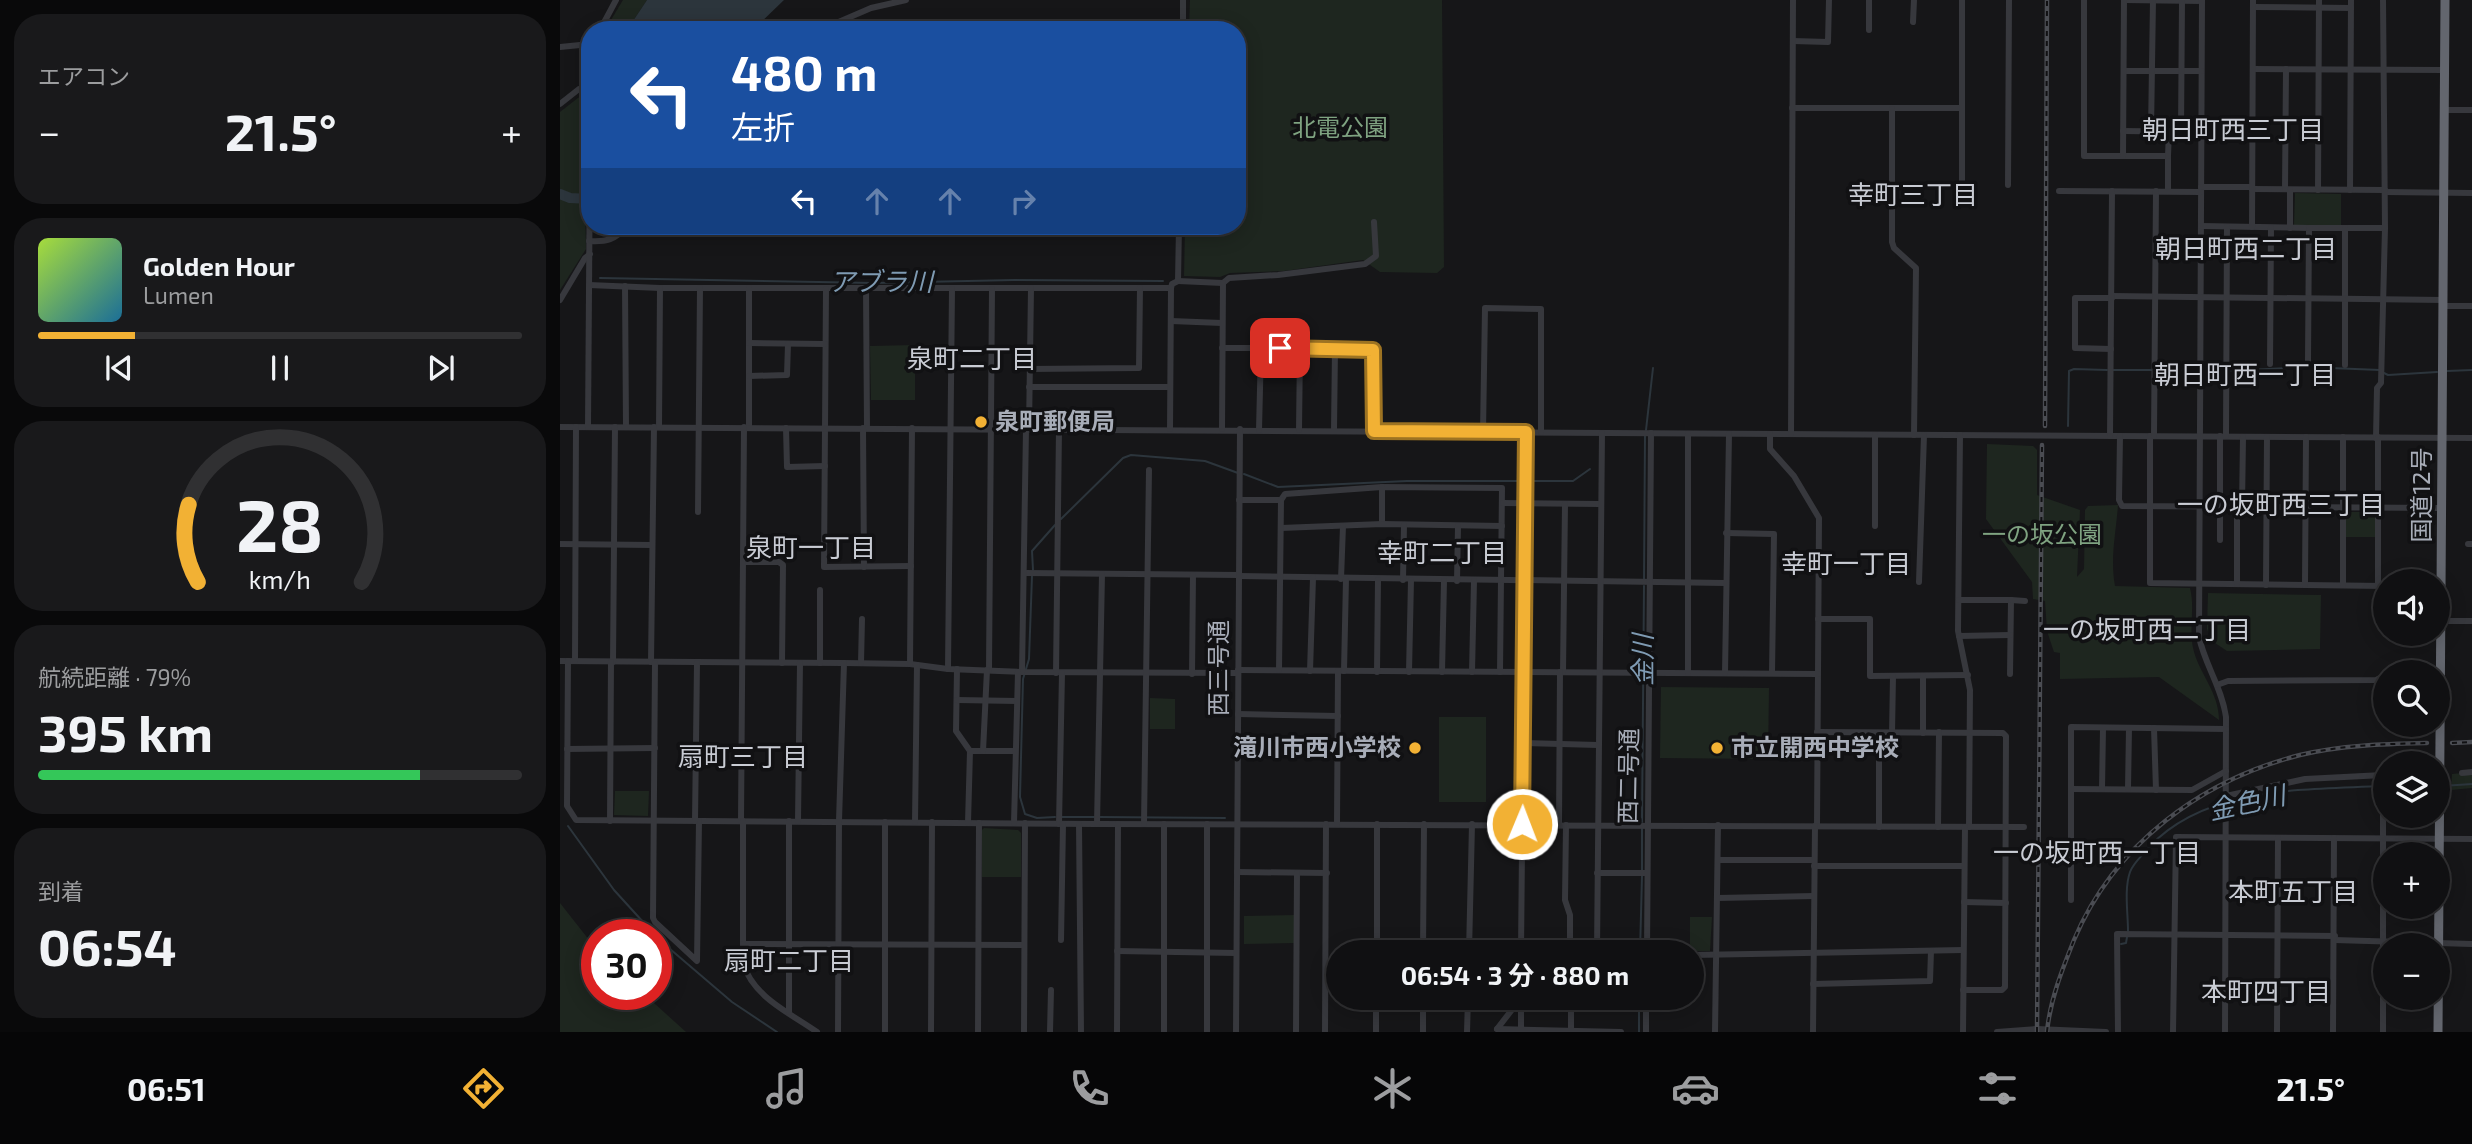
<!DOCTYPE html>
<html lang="ja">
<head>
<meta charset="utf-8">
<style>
  body { margin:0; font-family:"Exo 2","Noto Sans JP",sans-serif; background:#19191b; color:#f1f3f6; height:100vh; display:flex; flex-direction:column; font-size:26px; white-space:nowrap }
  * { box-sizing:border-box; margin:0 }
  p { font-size:23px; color:#9c9d9f }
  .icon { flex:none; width:38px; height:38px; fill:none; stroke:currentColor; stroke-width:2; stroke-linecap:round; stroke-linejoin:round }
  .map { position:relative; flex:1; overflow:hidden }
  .side { display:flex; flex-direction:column; gap:14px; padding:14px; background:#09090a; width:560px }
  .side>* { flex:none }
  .top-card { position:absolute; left:21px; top:21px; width:665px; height:214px; border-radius:28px; box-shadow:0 4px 18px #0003,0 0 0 2px #303032; background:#1a4fa0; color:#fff; overflow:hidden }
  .controls { position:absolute; left:1813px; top:569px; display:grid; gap:14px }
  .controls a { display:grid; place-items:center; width:77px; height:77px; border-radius:50%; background:#101012; box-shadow:0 4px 18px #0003,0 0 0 2px #303032; font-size:35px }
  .speed { position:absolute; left:21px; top:919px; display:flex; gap:14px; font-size:35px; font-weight:700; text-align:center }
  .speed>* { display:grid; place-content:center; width:91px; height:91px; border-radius:50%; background:#101012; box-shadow:0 4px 18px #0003,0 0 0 2px #303032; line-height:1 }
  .speed .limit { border:10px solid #d22; background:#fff; color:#111 }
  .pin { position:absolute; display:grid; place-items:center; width:60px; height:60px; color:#fff; margin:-30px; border-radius:14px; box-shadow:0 4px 10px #0006 }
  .me { position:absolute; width:77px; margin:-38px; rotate:1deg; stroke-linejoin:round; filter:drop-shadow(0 0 5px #0008) }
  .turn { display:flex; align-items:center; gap:24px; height:147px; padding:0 35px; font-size:32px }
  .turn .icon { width:91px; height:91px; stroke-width:2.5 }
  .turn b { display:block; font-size:49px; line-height:60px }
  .lanes { display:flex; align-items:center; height:66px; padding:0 35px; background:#0003; justify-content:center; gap:35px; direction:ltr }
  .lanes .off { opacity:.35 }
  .big { font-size:52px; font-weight:700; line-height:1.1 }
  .side .card { flex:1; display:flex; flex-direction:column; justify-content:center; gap:10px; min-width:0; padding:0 24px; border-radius:28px; background:#19191b }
  .side .dial { align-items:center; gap:0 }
  .dial svg { height:182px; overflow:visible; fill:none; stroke:#303032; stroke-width:7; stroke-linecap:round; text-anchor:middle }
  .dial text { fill:#f1f3f6; stroke:none }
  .song { display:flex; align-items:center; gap:21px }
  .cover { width:84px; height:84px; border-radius:10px; background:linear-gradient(135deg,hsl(80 70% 55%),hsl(200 70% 35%)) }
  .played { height:7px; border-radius:4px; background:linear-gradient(90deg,#f2b134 20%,#303032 20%) }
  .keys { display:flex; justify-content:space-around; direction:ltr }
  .heat { display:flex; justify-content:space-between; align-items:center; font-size:38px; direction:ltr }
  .charge { height:10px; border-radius:5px; background:linear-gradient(90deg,#34c759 79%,#303032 0) }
  .trip { position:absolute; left:766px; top:940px; width:378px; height:70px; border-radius:35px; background:#101012; box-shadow:0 4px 18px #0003,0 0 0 2px #303032; font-weight:700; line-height:70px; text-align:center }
  .tab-bar { display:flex; height:112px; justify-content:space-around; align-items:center; background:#060607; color:#9c9d9f }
  .tab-bar .icon { width:49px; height:49px }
  .tab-bar .current { color:#f2b134 }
  .tab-bar b { font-size:32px; color:#f1f3f6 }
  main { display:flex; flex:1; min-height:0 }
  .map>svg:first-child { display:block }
</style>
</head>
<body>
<main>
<section class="side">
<div class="card"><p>エアコン</p>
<div class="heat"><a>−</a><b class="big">21.5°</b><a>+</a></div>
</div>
<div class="card">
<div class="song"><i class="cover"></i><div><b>Golden Hour</b><p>Lumen</p></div></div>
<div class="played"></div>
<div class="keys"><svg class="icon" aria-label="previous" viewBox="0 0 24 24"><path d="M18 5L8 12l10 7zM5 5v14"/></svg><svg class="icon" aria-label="pause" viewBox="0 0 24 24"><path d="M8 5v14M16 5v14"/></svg><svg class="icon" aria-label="next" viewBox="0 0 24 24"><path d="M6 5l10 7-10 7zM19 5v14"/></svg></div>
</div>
<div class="card dial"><svg viewBox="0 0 100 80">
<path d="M14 69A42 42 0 1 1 86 69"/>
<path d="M14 69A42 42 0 0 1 10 35" stroke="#f2b134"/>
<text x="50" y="56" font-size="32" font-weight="700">28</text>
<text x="50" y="72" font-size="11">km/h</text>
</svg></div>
<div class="card"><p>航続距離 · 79%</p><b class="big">395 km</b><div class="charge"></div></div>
<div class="card"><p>到着</p><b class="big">06:54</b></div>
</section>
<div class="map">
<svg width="1912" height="1032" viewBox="0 0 1912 1032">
  <rect width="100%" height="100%" fill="#161618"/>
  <g fill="#1e261f">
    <path d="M63 0H87L67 30H45Z"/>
    <path d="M630 0H882L884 267 877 273 820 272 803 260 724 271 670 273 660 277 624 276 625 226H677V30H629Z"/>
    <path d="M23 94 26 249 0 290V112Z"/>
    <path d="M1735 193 1781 194V227L1734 226Z"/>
    <path d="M355 345V400H311L310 346Z"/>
    <path d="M1427 444 1473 446 1477 450V495L1520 510 1517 577 1524 569 1525 510 1528 506 1558 505C1556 533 1550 558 1555 586L1630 588C1635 607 1629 628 1633 648 1639 674 1659 692 1659 720L1599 677 1500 679V653L1494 652 1487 631 1485 601 1473 599 1472 582 1426 519Z"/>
    <rect x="1786" y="512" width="29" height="25"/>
    <path d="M1648 593 1761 595 1760 649 1667 651 1652 641 1647 629Z"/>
    <path d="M1101 687 1209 688 1208 759 1100 758Z"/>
    <path d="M590 698 615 699V729H590Z"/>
    <rect x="879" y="717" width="47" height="85"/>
    <path d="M1912 772V788L1891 790 1892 774Z"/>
    <path d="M55 791H89L88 816 54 815Z"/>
    <path d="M424 828 458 830 461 833V877H422V830Z"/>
    <path d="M0 903 37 950V994H84L126 1032H0Z"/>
    <path d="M735 915V943L684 944V916Z"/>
    <path d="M1130 917H1152L1150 951H1130Z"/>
  </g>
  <path fill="#2c353c" d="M87 0H224L193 30H67Z"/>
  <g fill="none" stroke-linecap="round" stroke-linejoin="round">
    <g stroke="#2c353c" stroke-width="2">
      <path d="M40 278 314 283 454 280 603 281"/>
      <path d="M1553 370H1593"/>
      <path d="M1598 370 1638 371"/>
      <path d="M1644 371H1663"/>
      <path d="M1668 371 1746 367 1820 370"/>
      <path d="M1887 371 1912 370"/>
      <path d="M1824 373 1828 375 1877 372"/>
      <path d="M1508 426 1509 371 1514 369 1547 370"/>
      <path d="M1086 430 1093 368"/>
      <path d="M684 474 718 487 847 481H963"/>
      <path d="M968 481H1013L1030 469"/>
      <path d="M501 519 563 458 571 455 645 461 678 473"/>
      <path d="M473 570 472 551 495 525"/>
      <path d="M472 576 469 659 463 679 460 797 465 814 477 818 495 817"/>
      <path d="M1084 580 1085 435"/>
      <path d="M1882 786 1912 784"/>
      <path d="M501 817H534"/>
      <path d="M539 817 665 818"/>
      <path d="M1082 822 1084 586"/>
      <path d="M8 826 54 890 94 934"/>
      <path d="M1082 871V827"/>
      <path d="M1568 931C1568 913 1564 889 1570 872 1573 863 1583 855 1589 847 1646 786 1743 790 1821 786"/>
      <path d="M96 937 172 1002 217 1032"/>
      <path d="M1561 944 1566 943 1567 937"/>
      <path d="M1080 952 1082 876"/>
      <path d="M1079 1032V998"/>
    </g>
    <path stroke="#2c353c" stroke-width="10" d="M0 194 10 198 30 199"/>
    <g stroke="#37383d" stroke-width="6">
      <path d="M1309 0V30"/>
      <path d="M1524 0V156H1608V191"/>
      <path d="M1564 0 1642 1"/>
      <path d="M1642 0 1639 637C1645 665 1662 688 1666 717L1665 1032"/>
      <path d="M1693 7 1791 8"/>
      <path d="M1353 22 1354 0"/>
      <path d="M40 30 56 0"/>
      <path d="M260 30 311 8 346 0"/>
      <path d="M623 30V0"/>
      <path d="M1233 41 1268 42 1269 0"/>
      <path d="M0 47 30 44"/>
      <path d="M1693 69 1884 70"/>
      <path d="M1564 71H1641"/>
      <path d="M30 77V85"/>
      <path d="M0 104 19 89 30 88"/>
      <path d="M1232 108H1402"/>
      <path d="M1332 109V242L1334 248 1356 268 1354 435"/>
      <path d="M1884 110H1912"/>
      <path d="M1563 131 1641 132"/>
      <path d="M1591 131 1593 0"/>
      <path d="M1621 131 1622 1"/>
      <path d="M1563 156 1564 0"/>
      <path d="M1608 156 1609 131"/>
      <path d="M1402 185V0"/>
      <path d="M1448 185 1449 0"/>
      <path d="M1641 187H1692"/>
      <path d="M1692 189 1825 190"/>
      <path d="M1725 189 1726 69"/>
      <path d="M1758 190 1759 0"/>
      <path d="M1790 190 1791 0"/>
      <path d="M1499 191 1641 192"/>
      <path d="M1825 192 1912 193"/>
      <path d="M1641 226 1749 228 1748 361"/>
      <path d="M1692 227 1693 0"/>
      <path d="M1730 228V190"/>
      <path d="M1749 228H1825"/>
      <path d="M1785 228V365"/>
      <path d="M29 241C46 242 56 240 66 226"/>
      <path d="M618 281 663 283 669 278 718 275 805 264 816 256 814 222"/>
      <path d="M29 285 100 288H611"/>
      <path d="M65 286 66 427"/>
      <path d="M189 288V428"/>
      <path d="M266 289 264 567 351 566"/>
      <path d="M306 289 307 428"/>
      <path d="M1552 296 1883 300"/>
      <path d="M0 300 25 258 30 254"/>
      <path d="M1883 306H1912"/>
      <path d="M611 321 662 323"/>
      <path d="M189 343 265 344"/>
      <path d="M662 348H775L774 430"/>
      <path d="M775 348 813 350 814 431"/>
      <path d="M1551 349 1515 348V298H1552"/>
      <path d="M1710 364 1711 228"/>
      <path d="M469 369 579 368 580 288"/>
      <path d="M189 376 227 375 228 344"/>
      <path d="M469 387H610"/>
      <path d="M0 427 1912 438"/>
      <path d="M28 427 30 154"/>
      <path d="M99 427 100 288"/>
      <path d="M226 428 227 467 265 466"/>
      <path d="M303 428 304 567"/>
      <path d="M469 429 471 288"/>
      <path d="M610 429 611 288 612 284 618 281 619 226"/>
      <path d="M662 429 663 283"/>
      <path d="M699 430 701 348"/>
      <path d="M739 430 740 348"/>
      <path d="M923 432 925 308 981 309V432"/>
      <path d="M1210 434V449L1234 476 1259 518 1257 826"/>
      <path d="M1231 434 1233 0"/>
      <path d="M1400 435 1398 631 1410 690 1409 827"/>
      <path d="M1550 436 1552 191"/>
      <path d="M1560 436 1559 500 1562 506 1881 508"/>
      <path d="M1590 436V583L1825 586"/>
      <path d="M1594 436 1596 191"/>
      <path d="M1666 436 1667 227"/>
      <path d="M1816 438 1817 388 1821 383 1825 228 1823 0"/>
      <path d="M679 500H721L725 494 822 487 942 488 940 672"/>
      <path d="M943 503 1040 504"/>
      <path d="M1677 506V584"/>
      <path d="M1682 507 1683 437"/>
      <path d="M138 512 140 288"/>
      <path d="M822 524V487"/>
      <path d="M1315 526V435"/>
      <path d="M721 528 822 524 942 526"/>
      <path d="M1166 533 1214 534 1212 673"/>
      <path d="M1660 540V436"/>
      <path d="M0 544 92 545"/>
      <path d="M1908 544H1912"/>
      <path d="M184 562H219L223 565 222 663"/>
      <path d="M465 573 679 575"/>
      <path d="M679 576 1165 583"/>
      <path d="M781 579 783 526"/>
      <path d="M843 580 844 525"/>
      <path d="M897 581 898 526"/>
      <path d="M1359 582 1364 435"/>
      <path d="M1706 585 1707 437"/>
      <path d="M1745 585 1746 437"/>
      <path d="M1783 585V437"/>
      <path d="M1818 586V437"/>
      <path d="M1399 600H1451L1450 674"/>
      <path d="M1451 600 1465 601"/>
      <path d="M1258 619H1310V676L1408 675"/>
      <path d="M1881 621H1912"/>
      <path d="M1399 636 1450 635"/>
      <path d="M0 661 284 663 350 664 388 669 462 672 678 673"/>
      <path d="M8 661 7 806 16 820 537 824 1464 827"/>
      <path d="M15 661 16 427"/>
      <path d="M53 662 55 427"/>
      <path d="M91 662 94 427"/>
      <path d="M95 663 93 918 95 922 137 961 139 821"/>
      <path d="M260 663V590"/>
      <path d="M301 663 302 619"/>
      <path d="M350 664 352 428"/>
      <path d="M388 669 392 289"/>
      <path d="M397 669 396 731 410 751 408 823"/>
      <path d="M429 670 432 289"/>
      <path d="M678 670 1258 674"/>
      <path d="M719 670 721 500"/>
      <path d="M750 671 753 578"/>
      <path d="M784 671 786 579"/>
      <path d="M462 672 466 429"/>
      <path d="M817 672 818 580"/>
      <path d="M849 672 851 580"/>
      <path d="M882 672 884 581"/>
      <path d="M912 672 914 581"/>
      <path d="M1003 672 1005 504"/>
      <path d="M496 673 499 429"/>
      <path d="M1128 673V434"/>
      <path d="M1165 673 1169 434"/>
      <path d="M632 674 633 575"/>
      <path d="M1657 685 1668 681 1816 680 1825 675"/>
      <path d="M397 700 457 701"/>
      <path d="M678 714 778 716"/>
      <path d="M1594 728 1596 790"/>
      <path d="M1257 732 1443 733 1446 736 1445 987 1442 990H1403"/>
      <path d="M1332 733 1333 676"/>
      <path d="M1363 733V676"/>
      <path d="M963 743 1038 745"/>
      <path d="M7 749 95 748"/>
      <path d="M410 751H455"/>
      <path d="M423 751 427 670"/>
      <path d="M1902 773 1912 772"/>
      <path d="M1511 789 1632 790 1666 771"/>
      <path d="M1542 789 1543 728"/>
      <path d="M1568 789 1569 728"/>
      <path d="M1666 796 1745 779 1823 775V1032"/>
      <path d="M50 821 51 662"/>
      <path d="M135 821 137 663"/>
      <path d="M181 821 184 427"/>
      <path d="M183 821V963C193 997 230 1013 257 1032"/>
      <path d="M238 821 240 663"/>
      <path d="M355 822 357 665"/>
      <path d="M454 823 458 672"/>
      <path d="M499 824 502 673"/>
      <path d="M519 824 521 1032"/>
      <path d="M537 824 542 574"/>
      <path d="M584 824 589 470"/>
      <path d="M647 824V1032"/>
      <path d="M777 824 778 671"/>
      <path d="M999 825 1000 672"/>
      <path d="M1006 825 1005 900 1010 915V952"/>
      <path d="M1319 827V733"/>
      <path d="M1378 827 1379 732"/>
      <path d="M1158 860H1254"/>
      <path d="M1254 866H1404"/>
      <path d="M677 872 767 873"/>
      <path d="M1037 873H1087"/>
      <path d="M1157 898 1254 896"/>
      <path d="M1511 900V727L1666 729"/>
      <path d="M1404 902 1446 903"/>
      <path d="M501 940 503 824"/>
      <path d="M1774 940 1912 944"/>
      <path d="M183 944 464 945"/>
      <path d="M557 951 676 953"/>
      <path d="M817 952V824"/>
      <path d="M863 952 864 824"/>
      <path d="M909 952 912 824"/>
      <path d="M961 952 966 432"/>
      <path d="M1037 952 1042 433"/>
      <path d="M1087 952 1091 433"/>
      <path d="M1132 955 1403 950"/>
      <path d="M1253 984 1370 981 1371 951"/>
      <path d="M1011 998V1031"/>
      <path d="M229 1012V821"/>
      <path d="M937 1029 1061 1032"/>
      <path d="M937 1029 961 998"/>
      <path d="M278 1032 279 821 284 663"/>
      <path d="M325 1032V822"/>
      <path d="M371 1032 372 822"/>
      <path d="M418 1032 419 823"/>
      <path d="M464 1032 465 823"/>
      <path d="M490 1032 491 990"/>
      <path d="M557 1032 558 824"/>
      <path d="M604 1032V824"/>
      <path d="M676 1032 680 429"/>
      <path d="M736 1032 737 873"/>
      <path d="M765 1032 766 824"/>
      <path d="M816 1032V998"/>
      <path d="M863 1032V998"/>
      <path d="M907 1032 908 998"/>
      <path d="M961 1032V999"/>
      <path d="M1086 1032V998"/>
      <path d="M1155 1032 1158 825"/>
      <path d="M1253 1032 1255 826"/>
      <path d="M1403 1032 1405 827"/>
      <path d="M1437 1032 1477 1029 1546 1032"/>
      <path d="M1558 1032 1557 934 1775 936"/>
      <path d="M1613 1032 1616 837 1912 839"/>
      <path d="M1717 1032 1718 838"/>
      <path d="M1773 1032 1774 838"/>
    </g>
    <path stroke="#63666e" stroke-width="9" d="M1878 1032 1885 0"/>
    <g stroke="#4a4c52" stroke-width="4.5">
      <g id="rail">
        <path d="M1485 426 1487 0"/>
        <path d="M1892 743 1912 742"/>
        <path d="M1477 1032 1482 445"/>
        <path d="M1487 1032C1490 1000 1502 970 1514 940 1554 845 1641 780 1740 755 1781 745 1826 744 1867 743"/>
      </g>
    </g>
    <use href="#rail" stroke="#111113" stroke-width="2" stroke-dasharray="5" stroke-linecap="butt"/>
  </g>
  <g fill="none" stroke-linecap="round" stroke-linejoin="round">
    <g stroke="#9d7322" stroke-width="18">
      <path id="route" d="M720 348 813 350 814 431 966 432 962 824"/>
    </g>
    <use href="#route" stroke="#f2b134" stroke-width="12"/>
  </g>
  <g fill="#f2b134" stroke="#111113" stroke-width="2.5">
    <circle cx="421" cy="422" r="7"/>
    <circle cx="855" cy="748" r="7"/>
    <circle cx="1157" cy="748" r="7"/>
  </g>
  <g text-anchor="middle" stroke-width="7" stroke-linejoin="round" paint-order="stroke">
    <g font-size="24" fill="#7fa381" stroke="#111113">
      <text x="780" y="136">北電公園</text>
      <text x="1482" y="543">一の坂公園</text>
    </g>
    <g font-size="24" font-weight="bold" fill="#a8adb8" stroke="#111113" text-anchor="start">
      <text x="435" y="430">泉町郵便局</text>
      <text x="841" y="756" text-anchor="end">滝川市西小学校</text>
      <text x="1171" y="756">市立開西中学校</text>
    </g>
    <g font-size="24" fill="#a8adb8" stroke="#111113">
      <text transform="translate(1862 495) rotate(-90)" y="8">国道12号</text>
      <text transform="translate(659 668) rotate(-90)" y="8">西三号通</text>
      <text transform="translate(1069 776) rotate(-89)" y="8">西二号通</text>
    </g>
    <g font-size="26" fill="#c9ccd4" stroke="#111113">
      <text x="1673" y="139">朝日町西三丁目</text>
      <text x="1353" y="204">幸町三丁目</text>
      <text x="1686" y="258">朝日町西二丁目</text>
      <text x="412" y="368">泉町二丁目</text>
      <text x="1685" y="384">朝日町西一丁目</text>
      <text x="1721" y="514">一の坂町西三丁目</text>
      <text x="251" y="557">泉町一丁目</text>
      <text x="882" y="562">幸町二丁目</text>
      <text x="1286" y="573">幸町一丁目</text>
      <text x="1587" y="639">一の坂町西二丁目</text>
      <text x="183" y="766">扇町三丁目</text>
      <text x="1537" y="862">一の坂町西一丁目</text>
      <text x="1733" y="901">本町五丁目</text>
      <text x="229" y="970">扇町二丁目</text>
      <text x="1706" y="1001">本町四丁目</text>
    </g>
    <g font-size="26" font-style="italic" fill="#7f9bb3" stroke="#111113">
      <text x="321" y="291">アブラ川</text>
      <text transform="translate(1083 660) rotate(-90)" y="9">金川</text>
      <text transform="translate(1687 803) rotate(-12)" y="9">金色川</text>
    </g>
  </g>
</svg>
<div class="controls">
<a><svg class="icon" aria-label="sound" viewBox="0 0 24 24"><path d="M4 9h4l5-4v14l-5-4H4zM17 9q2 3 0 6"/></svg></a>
<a><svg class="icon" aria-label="search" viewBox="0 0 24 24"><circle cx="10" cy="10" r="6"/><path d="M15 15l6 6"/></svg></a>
<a><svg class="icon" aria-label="layers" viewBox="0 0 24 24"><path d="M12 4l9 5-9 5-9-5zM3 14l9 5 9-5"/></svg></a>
<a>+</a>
<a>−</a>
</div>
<div class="speed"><div class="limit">30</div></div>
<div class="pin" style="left:720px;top:348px;background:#d93025"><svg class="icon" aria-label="arrive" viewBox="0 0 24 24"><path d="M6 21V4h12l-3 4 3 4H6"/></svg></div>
<svg class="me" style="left:962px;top:824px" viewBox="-20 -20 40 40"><circle r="17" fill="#f2b134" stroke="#fff" stroke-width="3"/><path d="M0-11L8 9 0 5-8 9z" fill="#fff"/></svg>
<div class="trip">06:54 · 3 分 · 880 m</div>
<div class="top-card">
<div class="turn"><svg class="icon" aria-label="left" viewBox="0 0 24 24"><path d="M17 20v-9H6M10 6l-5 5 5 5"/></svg><div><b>480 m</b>左折</div></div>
<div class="lanes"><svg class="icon" aria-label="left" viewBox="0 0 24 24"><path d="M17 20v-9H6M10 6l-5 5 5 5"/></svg><svg class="icon off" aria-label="ahead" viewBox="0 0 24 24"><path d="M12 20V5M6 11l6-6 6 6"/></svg><svg class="icon off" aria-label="ahead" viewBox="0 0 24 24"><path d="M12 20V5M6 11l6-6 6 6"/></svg><svg class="icon off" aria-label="right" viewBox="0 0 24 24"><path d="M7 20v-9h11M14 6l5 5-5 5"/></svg></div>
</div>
</div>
</main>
<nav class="tab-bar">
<b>06:51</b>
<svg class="icon current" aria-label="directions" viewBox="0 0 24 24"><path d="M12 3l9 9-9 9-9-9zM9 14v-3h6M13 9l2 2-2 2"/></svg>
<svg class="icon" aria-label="music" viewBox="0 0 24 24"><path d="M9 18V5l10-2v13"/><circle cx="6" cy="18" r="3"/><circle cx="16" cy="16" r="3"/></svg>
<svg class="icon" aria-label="phone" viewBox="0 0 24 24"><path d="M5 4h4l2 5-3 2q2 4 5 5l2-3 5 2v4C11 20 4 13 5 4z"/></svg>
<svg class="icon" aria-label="climate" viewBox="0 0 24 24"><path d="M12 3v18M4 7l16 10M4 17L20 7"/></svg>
<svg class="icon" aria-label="car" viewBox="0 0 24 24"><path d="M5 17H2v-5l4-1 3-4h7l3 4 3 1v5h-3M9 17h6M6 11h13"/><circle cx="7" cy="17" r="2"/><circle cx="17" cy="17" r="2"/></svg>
<svg class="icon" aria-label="filters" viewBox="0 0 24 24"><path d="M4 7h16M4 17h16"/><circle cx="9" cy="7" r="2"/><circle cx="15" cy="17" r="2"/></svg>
<b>21.5°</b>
</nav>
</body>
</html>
